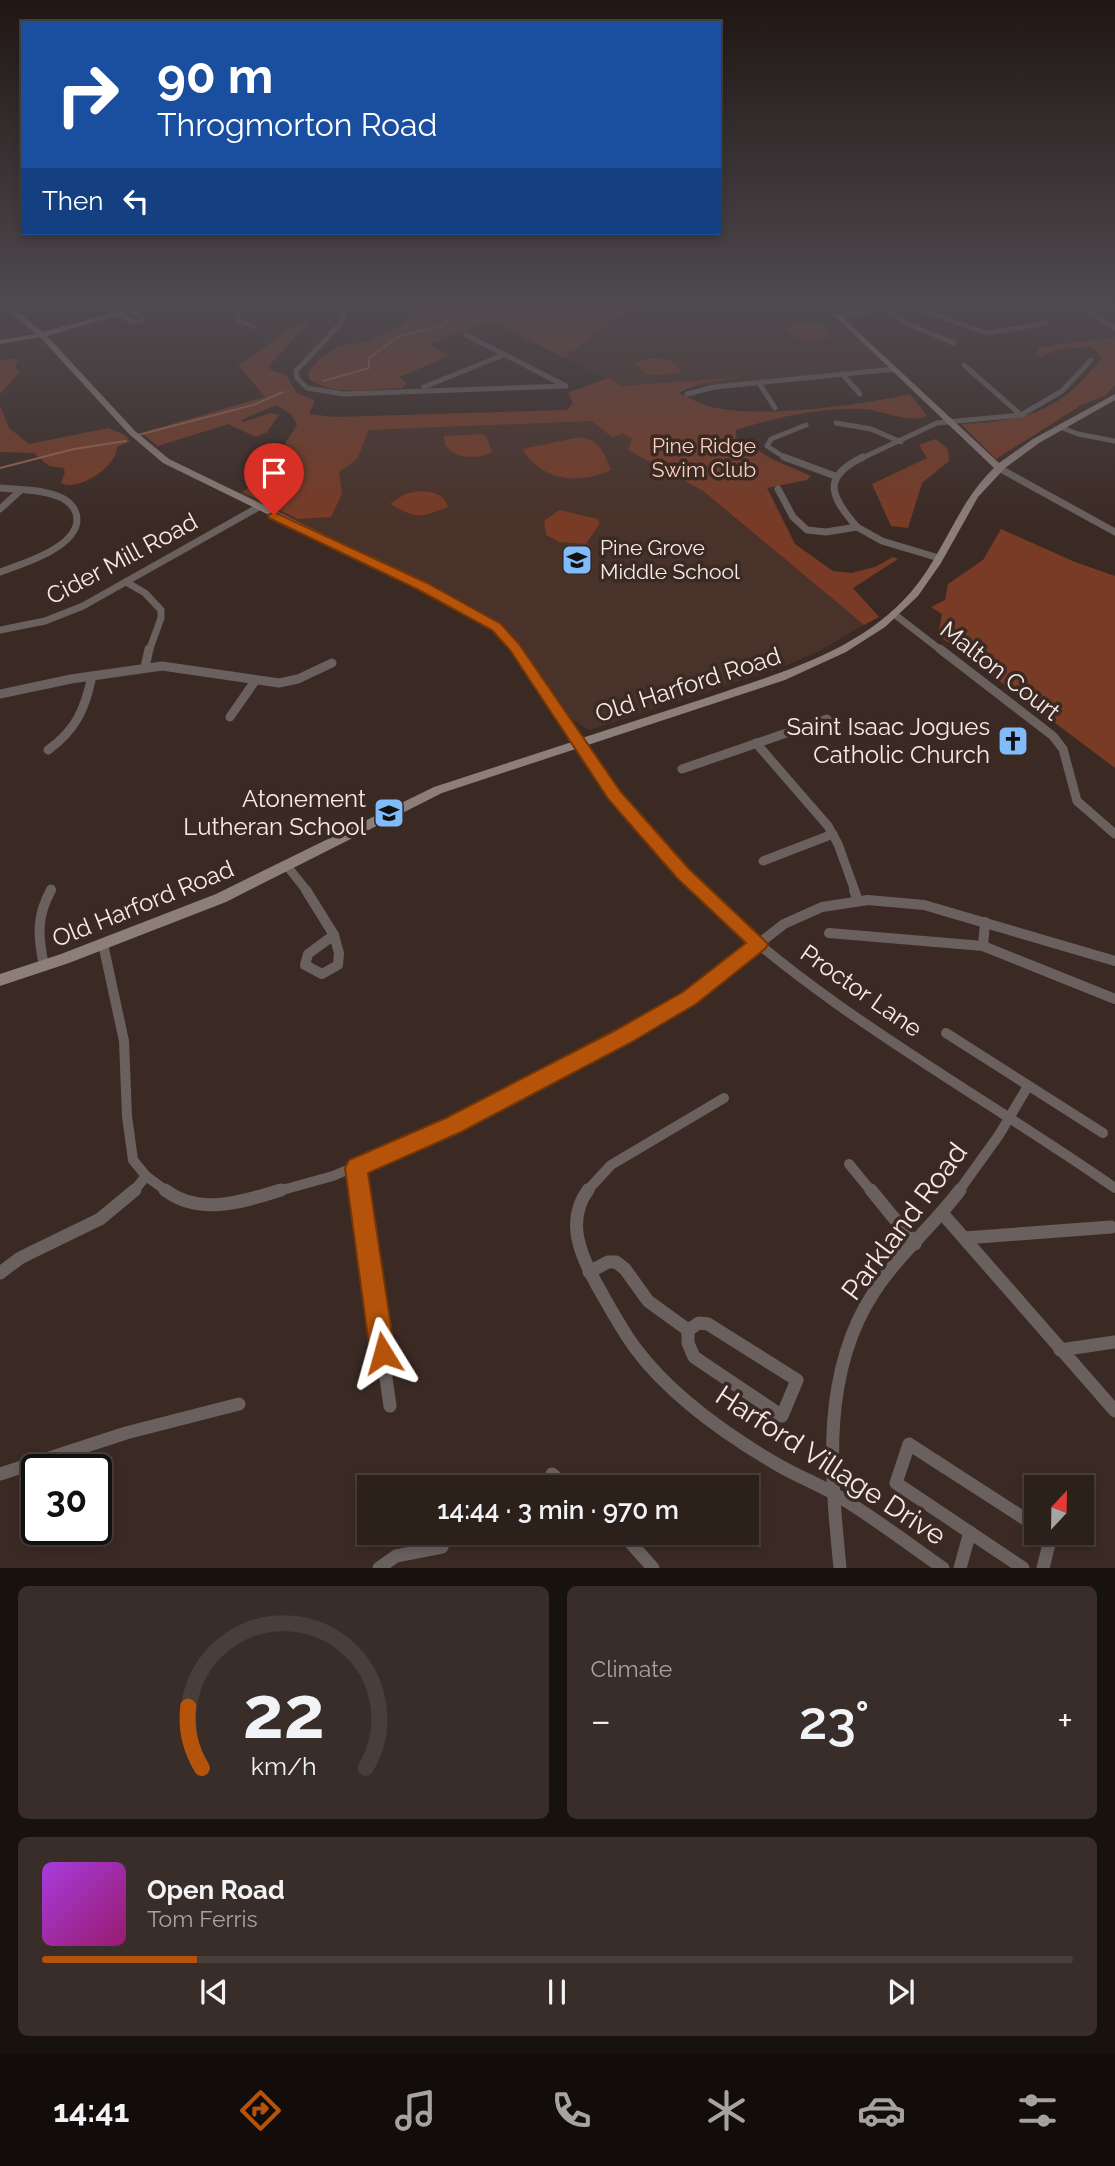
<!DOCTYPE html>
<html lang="en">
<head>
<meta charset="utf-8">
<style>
  body { margin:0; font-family:Raleway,sans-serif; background:#382d28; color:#f1f3f6; height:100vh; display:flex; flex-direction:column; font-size:26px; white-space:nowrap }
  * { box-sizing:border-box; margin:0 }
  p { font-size:23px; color:#a6a3a3 }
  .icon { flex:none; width:38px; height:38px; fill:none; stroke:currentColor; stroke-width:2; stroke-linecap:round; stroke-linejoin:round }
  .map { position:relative; height:1568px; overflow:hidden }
  .details { display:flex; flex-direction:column; gap:18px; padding:18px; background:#18120f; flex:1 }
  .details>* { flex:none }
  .hud { position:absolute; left:21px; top:21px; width:700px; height:214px; border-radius:0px; box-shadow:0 4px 10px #0003,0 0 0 2px #483e3a; background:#1a4fa0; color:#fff; overflow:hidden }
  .needle { width:46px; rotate:22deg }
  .buttons { position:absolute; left:1024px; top:1475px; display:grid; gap:14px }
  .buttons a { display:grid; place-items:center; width:70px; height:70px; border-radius:0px; background:#2c201b; box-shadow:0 4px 10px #0003,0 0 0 2px #483e3a; font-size:35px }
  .speed { position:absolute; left:21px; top:1454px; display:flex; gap:14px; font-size:35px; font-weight:700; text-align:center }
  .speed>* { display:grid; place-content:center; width:91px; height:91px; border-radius:50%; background:#2c201b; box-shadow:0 4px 10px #0003,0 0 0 2px #483e3a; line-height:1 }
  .speed .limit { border:4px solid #111; border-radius:10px; background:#fff; color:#111 }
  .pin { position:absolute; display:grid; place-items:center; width:60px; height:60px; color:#fff; margin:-72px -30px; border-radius:50% 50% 50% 0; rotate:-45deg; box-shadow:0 0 7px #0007 }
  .pin .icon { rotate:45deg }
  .me { position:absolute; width:77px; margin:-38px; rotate:352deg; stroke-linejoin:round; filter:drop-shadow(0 0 5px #0008) }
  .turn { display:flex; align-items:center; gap:24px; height:147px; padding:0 21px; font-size:32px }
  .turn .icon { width:91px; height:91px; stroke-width:2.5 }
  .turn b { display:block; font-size:49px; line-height:60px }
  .then { display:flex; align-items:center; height:66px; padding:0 21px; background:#0003; gap:14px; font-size:26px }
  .big { font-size:52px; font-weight:600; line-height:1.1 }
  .details .widget { flex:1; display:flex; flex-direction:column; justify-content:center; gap:10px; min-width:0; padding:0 24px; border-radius:10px; background:#382d28 }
  .details .dial { align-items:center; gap:0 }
  .dial svg { height:182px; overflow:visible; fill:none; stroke:#483e3a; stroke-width:7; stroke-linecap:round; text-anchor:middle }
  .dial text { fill:#f1f3f6; stroke:none }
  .song { display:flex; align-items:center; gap:21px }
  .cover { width:84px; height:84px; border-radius:10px; background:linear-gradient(135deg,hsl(280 70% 55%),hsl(320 70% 35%)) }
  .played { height:7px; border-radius:4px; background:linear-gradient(90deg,#b45309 15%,#483e3a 15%) }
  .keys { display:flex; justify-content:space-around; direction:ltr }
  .heat { display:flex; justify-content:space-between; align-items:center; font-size:38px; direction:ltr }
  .details .tiles { flex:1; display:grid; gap:18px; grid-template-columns:1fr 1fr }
  .widget:last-child { grid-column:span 2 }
  .trip { position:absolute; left:357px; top:1475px; width:402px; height:70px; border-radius:0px; background:#2c201b; box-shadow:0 4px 10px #0003,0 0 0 2px #483e3a; font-weight:600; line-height:70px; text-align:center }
  .tabs { display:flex; height:112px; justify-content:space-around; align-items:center; background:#120d0b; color:#a6a3a3 }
  .tabs .icon { width:49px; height:49px }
  .tabs .on { color:#b45309 }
  .tabs b { font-size:32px; color:#f1f3f6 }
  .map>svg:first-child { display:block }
</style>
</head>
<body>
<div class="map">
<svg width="1115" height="1568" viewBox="0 0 1115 1568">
  <rect width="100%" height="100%" fill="#3b2a24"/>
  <g fill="#493229">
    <path d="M624 304H813L852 332 885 364 883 368 634 392 549 350Z"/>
    <path d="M599 419 633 439 628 450 703 491 864 625 819 651 785 666 589 730 570 718 502 630 236 494 285 468 296 432Z"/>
  </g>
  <g fill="#793b25">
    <path d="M414 304H492L494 312 539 311 540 304H652L615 317 564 358 491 321 428 344 449 356 399 377 407 384 402 388C371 389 336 397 309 379L308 372 321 357 338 346 368 341 401 325 416 312Z"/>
    <path d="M311 319 269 366 271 370 286 375 296 392 315 401 309 414 335 417 567 410 573 403 568 393 610 377 620 386 744 377 702 383 678 393C688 397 698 403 708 406 753 420 862 405 910 394L927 416C908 424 886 411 864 409 823 407 776 417 736 430V437L772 459 811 476 807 480 767 488 795 544 833 571 851 573 875 567 893 557 898 559 853 588 879 617 864 625 703 491 628 450 632 439 622 433 613 438 592 421 369 430 357 459 339 472 342 494 331 517 298 519 243 492 276 470 279 453 297 425 291 414 277 405 241 420 243 422 271 413 279 415 267 432 256 437 228 424 158 446 141 433 265 397 238 365C264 350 284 328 311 319Z"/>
    <path d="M814 323 821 324 832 336C818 343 797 342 786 331L787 325Z"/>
    <path d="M1115 337V385L1106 395 1080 406 996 459 961 424C1027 421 1062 411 1102 357L1091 347 1060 349 1040 357 1035 355 1040 347Z"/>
    <path d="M14 359 18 361 15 366 19 373 0 394V360Z"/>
    <path d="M648 359C661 358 677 359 681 373L645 375 635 363Z"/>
    <path d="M0 406 9 428 29 444 108 428 125 435 130 441 117 447C117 467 78 492 61 483L65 472 63 468 49 466 34 453 0 452Z"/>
    <path d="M481 434 486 436 492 452C475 460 457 459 445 445L444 436Z"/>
    <path d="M581 437C600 441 604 453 611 470 577 485 543 481 522 449Z"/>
    <path d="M935 439 948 449 949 461 922 483 908 528 891 526 872 484 927 458 919 445Z"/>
    <path d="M420 491C432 492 444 493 448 507 419 518 417 519 390 504L405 494Z"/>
    <path d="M559 510 598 519 600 523 586 544 559 542 546 535 544 521Z"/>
    <path d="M1001 529 1075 562 1115 576V768L938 635 942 614 931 607 945 600 948 584 983 560Z"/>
  </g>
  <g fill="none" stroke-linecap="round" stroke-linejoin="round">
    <g stroke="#9d654e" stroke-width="2">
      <path d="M323 381 369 368V358L398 337 444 325 449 317 458 311V304"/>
      <path d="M138 435 253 405 283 392"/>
      <path d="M0 468 74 449 126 441"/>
    </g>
    <g stroke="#6a615e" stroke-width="5">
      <path d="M234 304 239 320 254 327"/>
      <path d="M347 304 341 323 296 371 297 378 307 388 344 394 566 386"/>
      <path d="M875 304 910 325 954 343"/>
      <path d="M902 304 988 333 1047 323"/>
      <path d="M1075 304 1115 328"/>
      <path d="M119 315 133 322 142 320 143 318 132 311"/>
      <path d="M839 317 900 304"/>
      <path d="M466 335 564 385"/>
      <path d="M964 365 1021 415"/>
      <path d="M843 375 860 394"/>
      <path d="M759 383 775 408"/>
      <path d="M424 387 503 355"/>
      <path d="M687 394 714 387 895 369"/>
      <path d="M836 423 871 429 901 442"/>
      <path d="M1060 427 1078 434 1115 441"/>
      <path d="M787 459 767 446 771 439 806 425"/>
      <path d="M860 459 937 423 1021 415 1062 391 1091 360"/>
    </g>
    <g stroke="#6a615e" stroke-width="7">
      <path d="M784 457 835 476"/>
      <path d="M999 468 1115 532"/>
      <path d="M0 488C20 490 45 489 64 499 72 504 77 510 77 520 76 548 22 564 0 572"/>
      <path d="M778 489 793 517 807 530 826 532 857 527 882 541 939 558"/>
      <path d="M0 509 21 490"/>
      <path d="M857 527C830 496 821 477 863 457"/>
      <path d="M126 582 145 593 161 610V618L149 651"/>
      <path d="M894 614 942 651"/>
      <path d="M0 630 45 621 83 606 257 508"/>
    </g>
    <g stroke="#6a615e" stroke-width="9">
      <path d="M940 649 1053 736 1063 749 1077 801 1115 834"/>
      <path d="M145 667 149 649"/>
      <path d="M0 694 71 679 162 666 279 683 298 679 332 663"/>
      <path d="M230 717 255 681"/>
      <path d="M579 743 635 820 700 891"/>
      <path d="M756 743 828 826 838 844 855 891"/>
      <path d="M48 750C76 730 85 709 92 676"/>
      <path d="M682 769 827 719"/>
      <path d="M763 861 833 834"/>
      <path d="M287 866 307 891"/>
      <path d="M50 891 51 889"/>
    </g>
    <g stroke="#6a615e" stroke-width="10">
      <path d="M306 890 334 935"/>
      <path d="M698 890C820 1009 976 1091 1115 1188"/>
      <path d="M854 890 858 901"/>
      <path d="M829 933 983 946 1115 999"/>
      <path d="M334 935 339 953 338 965 322 974 305 965 308 954Z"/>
      <path d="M103 944 124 1041 127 1116 133 1160 146 1176 168 1192"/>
      <path d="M983 946 985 922"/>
      <path d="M44 966C38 937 36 917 51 890"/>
      <path d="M946 1033 1103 1133"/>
      <path d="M849 1164 872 1192"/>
      <path d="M356 1168 359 1192"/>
      <path d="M133 1192 146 1176"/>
      <path d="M275 1192 333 1176 453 1125 623 1037 689 998 784 924 822 907 868 900 924 905 1115 961"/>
      <path d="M586 1192 611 1165 724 1098"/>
      <path d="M958 1192 999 1135 1028 1086"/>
    </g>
    <g stroke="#6a615e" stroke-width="13">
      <path d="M165 1190C201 1217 244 1201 281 1190"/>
      <path d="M359 1190 390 1406"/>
      <path d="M588 1190C565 1221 581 1256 597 1285 609 1306 621 1329 636 1349 672 1397 728 1436 780 1466 797 1476 816 1483 833 1493 871 1515 907 1543 943 1568"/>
      <path d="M871 1190 915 1244"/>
      <path d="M942 1213 1115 1411"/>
      <path d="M964 1238 1111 1227"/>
      <path d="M589 1272 608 1262H616L625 1269 648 1301 688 1330"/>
      <path d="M0 1273 20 1258 100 1219 135 1190"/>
      <path d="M699 1323 708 1324 797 1380 782 1416 694 1357 688 1343V1330Z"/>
      <path d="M1060 1350 1115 1342"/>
      <path d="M0 1474 126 1433 239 1404"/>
      <path d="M552 1474 568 1488"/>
      <path d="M622 1533 653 1568"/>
      <path d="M379 1568 396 1556 442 1547"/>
      <path d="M840 1568C831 1476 820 1374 874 1292 898 1255 933 1226 960 1190"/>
      <path d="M960 1568 970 1532"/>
      <path d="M1023 1568 896 1483 909 1444 1036 1526"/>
      <path d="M1043 1568 1051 1536 1047 1533"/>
    </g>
    <path fill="#8c7e79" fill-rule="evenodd" d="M1 304H8L43 332 146 304H157L47 336 135 431 169 459 426 584 493 620 519 645 582 738C624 724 667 711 709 697 780 673 860 651 911 592 944 554 957 503 994 468L837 318 815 304H823L841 316 999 463 1033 439 1115 394V400L1039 443 1005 468 978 497 941 563 918 596 885 627 846 652 785 680 442 793 226 902 69 963 0 986V974L61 954 216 894 434 787 572 742 511 649 485 624 418 588 163 463 129 434 40 337 0 344V340L36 334Z"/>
  </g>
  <linearGradient id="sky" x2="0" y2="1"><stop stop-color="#201714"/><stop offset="0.58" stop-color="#4f4a50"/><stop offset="1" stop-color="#4f4a50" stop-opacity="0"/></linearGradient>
  <rect width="1115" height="524" fill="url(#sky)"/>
  <path fill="#b45309" stroke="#753606" stroke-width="2" d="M274 512 427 583 501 624 519 644 620 791 689 869 768 944 765 949 696 1004 630 1043 461 1132 368 1173 395 1353 391 1362 383 1365 374 1362 370 1353 345 1168 349 1160 446 1118 616 1030 683 992 746 943 677 878 609 800 510 650 492 630 417 589 269 518 268 515Z"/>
  <defs>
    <g id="school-square" transform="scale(1.575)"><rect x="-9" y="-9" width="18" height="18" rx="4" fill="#81bcfa" stroke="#3b2a24"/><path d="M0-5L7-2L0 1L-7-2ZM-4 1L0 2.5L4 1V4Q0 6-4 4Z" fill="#111"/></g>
    <g id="church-square" transform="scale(1.575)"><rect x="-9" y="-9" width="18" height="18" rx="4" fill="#81bcfa" stroke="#3b2a24"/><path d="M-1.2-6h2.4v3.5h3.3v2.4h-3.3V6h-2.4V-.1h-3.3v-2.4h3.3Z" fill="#111"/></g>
  </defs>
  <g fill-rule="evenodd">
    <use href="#school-square" x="577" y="560"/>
    <use href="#church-square" x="1013" y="741"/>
    <use href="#school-square" x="389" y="813"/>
  </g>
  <g text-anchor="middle" stroke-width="7" stroke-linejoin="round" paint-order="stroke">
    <g font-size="21" fill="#fbcdbc" stroke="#3b2a24">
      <text x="704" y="453">Pine Ridge<tspan x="704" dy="24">Swim Club</tspan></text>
    </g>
    <g font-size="21" fill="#f7ebe7" stroke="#3b2a24" text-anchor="start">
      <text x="600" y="555">Pine Grove<tspan x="600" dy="24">Middle School</tspan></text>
    </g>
    <g font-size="24" fill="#f7ebe7" stroke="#3b2a24">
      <text transform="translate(122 559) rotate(-28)" y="8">Cider Mill Road</text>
      <text transform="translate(1000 671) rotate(38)" y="8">Malton Court</text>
      <text transform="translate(688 685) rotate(-18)" y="8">Old Harford Road</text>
      <text transform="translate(143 904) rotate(-22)" y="8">Old Harford Road</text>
      <text transform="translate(861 991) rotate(35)" y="8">Proctor Lane</text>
    </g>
    <g font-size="24" fill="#f7ebe7" stroke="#3b2a24" text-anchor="end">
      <text x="990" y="735">Saint Isaac Jogues<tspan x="990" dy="28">Catholic Church</tspan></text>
      <text x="366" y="807">Atonement<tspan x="366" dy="28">Lutheran School</tspan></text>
    </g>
    <g font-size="28" fill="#f7ebe7" stroke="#3b2a24">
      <text transform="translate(904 1221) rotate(-53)" y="10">Parkland Road</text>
      <text transform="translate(831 1465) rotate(33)" y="10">Harford Village Drive</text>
    </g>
  </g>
</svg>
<div class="buttons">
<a><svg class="needle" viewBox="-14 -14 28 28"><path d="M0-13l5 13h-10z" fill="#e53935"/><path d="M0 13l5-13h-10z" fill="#a6a3a3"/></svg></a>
</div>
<div class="speed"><div class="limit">30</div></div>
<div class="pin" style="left:274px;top:515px;background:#d93025"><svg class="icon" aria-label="arrive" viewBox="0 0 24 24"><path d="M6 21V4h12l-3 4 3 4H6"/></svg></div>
<svg class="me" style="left:383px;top:1353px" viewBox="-20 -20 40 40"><path d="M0-17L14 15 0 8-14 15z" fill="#b45309" stroke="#fff" stroke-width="4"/></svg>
<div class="trip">14:44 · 3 min · 970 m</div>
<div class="hud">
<div class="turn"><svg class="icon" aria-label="right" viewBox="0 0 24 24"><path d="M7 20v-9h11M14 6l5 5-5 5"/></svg><div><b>90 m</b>Throgmorton Road</div></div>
<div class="then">Then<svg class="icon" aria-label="left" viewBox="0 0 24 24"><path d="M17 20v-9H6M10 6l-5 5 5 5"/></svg></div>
</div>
</div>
<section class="details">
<div class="tiles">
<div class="widget dial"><svg viewBox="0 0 100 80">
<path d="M14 69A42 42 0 1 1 86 69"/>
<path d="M14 69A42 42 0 0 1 8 42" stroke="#b45309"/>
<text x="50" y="56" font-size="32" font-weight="700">22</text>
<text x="50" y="72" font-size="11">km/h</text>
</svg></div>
<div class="widget"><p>Climate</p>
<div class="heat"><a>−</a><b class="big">23°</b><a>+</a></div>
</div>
<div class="widget">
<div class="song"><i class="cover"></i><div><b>Open Road</b><p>Tom Ferris</p></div></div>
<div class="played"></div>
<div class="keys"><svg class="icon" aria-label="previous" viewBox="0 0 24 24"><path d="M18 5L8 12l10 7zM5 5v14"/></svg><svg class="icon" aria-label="pause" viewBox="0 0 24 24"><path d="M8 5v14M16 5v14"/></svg><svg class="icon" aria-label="next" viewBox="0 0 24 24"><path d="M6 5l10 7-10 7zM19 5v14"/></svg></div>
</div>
</div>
</section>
<nav class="tabs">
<b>14:41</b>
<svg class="icon on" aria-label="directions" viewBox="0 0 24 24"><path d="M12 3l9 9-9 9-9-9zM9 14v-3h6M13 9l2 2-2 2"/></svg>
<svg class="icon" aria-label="music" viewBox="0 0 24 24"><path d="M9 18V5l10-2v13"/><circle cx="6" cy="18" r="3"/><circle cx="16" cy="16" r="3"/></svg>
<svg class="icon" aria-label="phone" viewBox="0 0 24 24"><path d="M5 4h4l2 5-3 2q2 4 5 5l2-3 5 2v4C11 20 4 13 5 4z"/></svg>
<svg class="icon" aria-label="climate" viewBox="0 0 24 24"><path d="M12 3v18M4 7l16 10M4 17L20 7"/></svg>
<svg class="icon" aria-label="car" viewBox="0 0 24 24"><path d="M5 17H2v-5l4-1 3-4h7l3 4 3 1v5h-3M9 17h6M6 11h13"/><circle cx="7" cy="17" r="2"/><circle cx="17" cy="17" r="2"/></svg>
<svg class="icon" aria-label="filters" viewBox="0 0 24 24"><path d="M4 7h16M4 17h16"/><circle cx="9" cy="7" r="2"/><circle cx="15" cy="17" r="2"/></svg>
</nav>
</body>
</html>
